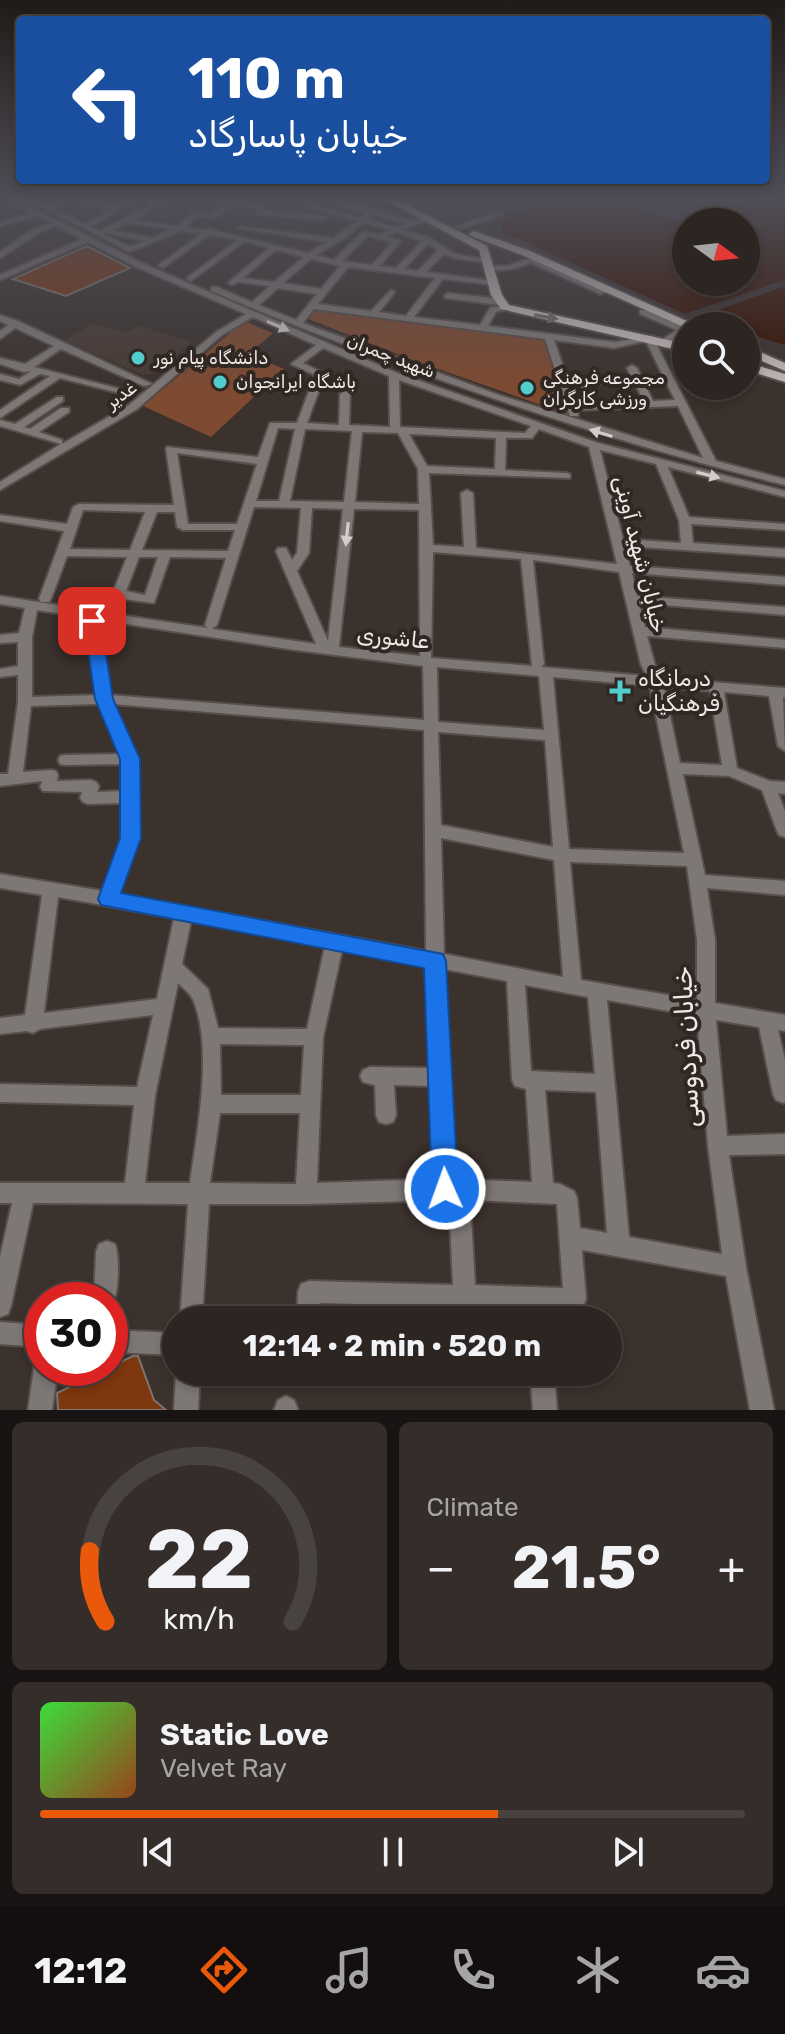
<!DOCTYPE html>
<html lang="en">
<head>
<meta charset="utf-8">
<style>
  body { margin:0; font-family:Rubik,"Noto Naskh Arabic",sans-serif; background:#342d2a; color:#f1f3f6; height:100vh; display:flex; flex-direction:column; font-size:30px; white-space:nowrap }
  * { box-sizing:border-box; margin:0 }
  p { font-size:26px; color:#a6a5a5 }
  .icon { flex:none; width:44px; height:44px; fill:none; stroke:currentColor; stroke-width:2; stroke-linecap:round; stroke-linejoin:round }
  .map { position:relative; height:1410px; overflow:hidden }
  .drawer { display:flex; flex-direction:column; gap:12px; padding:12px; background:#181413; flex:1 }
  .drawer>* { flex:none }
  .top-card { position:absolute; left:16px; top:16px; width:754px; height:168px; border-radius:8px; box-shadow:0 4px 12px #0003,0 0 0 2px #484240; background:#1a4fa0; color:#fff; overflow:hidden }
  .needle { width:52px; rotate:105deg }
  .fabs { position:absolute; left:672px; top:208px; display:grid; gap:16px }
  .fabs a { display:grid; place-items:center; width:88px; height:88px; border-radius:50%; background:#2c2522; box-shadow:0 4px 12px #0003,0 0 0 2px #484240; font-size:40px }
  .speed { position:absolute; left:24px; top:1282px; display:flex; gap:16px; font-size:40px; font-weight:700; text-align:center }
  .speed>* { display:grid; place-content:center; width:104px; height:104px; border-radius:50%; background:#2c2522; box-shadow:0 4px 12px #0003,0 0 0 2px #484240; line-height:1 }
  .speed .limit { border:12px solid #d22; background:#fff; color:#111 }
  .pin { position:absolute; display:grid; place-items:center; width:68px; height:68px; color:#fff; margin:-34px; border-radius:16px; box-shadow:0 4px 12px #0006 }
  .me { position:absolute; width:88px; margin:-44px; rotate:358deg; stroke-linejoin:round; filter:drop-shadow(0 0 6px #0008) }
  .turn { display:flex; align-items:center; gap:28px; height:168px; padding:0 40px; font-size:36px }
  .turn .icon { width:104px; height:104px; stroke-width:2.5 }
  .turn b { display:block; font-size:56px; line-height:68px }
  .big { font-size:60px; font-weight:700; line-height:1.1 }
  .drawer .widget { flex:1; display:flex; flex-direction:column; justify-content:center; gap:12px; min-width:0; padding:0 28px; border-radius:12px; background:#342d2a }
  .drawer .dial { align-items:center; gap:0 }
  .dial svg { height:208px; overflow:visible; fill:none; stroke:#484240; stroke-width:7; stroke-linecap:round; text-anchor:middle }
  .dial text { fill:#f1f3f6; stroke:none }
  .song { display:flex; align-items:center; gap:24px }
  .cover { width:96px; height:96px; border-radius:12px; background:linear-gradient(135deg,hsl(120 70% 55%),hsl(20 70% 35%)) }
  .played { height:8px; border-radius:4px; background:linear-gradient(90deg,#ea580c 65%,#484240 65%) }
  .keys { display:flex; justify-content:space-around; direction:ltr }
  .heat { display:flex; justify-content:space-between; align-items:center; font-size:44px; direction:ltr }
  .drawer .tiles { flex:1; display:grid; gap:12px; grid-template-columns:1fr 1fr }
  .widget:last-child { grid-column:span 2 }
  .trip { position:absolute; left:162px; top:1306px; width:460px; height:80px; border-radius:40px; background:#2c2522; box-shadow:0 4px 12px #0003,0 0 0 2px #484240; font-weight:700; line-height:80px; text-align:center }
  .tabs { display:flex; height:128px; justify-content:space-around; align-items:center; background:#120f0e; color:#a6a5a5 }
  .tabs .icon { width:56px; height:56px }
  .tabs .on { color:#ea580c }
  .tabs b { font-size:36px; color:#f1f3f6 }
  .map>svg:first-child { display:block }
</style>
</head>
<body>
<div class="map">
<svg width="785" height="1410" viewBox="0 0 785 1410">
  <rect width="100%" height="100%" fill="#3b312d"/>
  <path fill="#483a33" d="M93 323 126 333 140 326 192 342 153 374 143 375 64 340Z"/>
  <g fill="#7e4a31">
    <path d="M314 308 545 339 570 415 415 361 306 318Z"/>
    <path d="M244 321 273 333 249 354 284 369 211 437 143 406Z"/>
  </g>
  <g fill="#361100">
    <path d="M568 197H603L686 224V282H746V231L764 224 687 197H785V280L685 314 501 231 507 214Z"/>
    <path d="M785 286V345L746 333V326H721L695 318Z"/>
  </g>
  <path fill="#3b312d" d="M785 280V286L695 318 692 317 705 310 690 316 685 314Z"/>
  <g fill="#7f370f" stroke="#807671" stroke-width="2">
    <path d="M87 246 130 268 66 296 13 279Z"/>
    <path d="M133 1356H138L154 1400 166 1410H58L57 1393Z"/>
  </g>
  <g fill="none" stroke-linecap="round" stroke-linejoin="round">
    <g stroke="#584e4b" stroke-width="4">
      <g id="minor">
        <path d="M2 197H11L142 263 397 373 598 443 785 491V497L668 467 689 517 785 524V530L691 524 693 543 785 549V557L625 546 630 566 785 577V585L632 573 637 596 785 607V615L639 603 645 627 785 640V648L647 636 655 665 661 678 785 688V698L783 697 785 751 778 746 769 696 724 692 737 768 770 781 785 782V794L778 793 785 811V837L779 835 777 831 762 790 729 776 683 774 705 875 785 881V895L707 888 715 940V1003L785 1015V1031L778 1030 785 1060V1102L783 1103 776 1100 773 1094 759 1027 716 1020 727 1136 785 1134V1154L729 1155 746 1267 774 1410H750L726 1276 582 1250 586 1299 583 1307 575 1310 549 1309 550 1320H528L527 1309 320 1303 319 1320H297L298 1292 301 1284 309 1281 453 1285 449 1200 306 1204H209L202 1320H180L188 1204 33 1203 11 1306 8 1314 0 1317V1257L12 1203H0V1183H125L134 1105 0 1102V1084L137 1087 153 1015 40 1029 33 1033 27 1031 0 1034V1018L25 1015 42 895 0 888V874L103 891 123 838V803L88 804 83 802 80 798 82 792 43 791 40 787 42 781 0 786V774H8L18 702V675L0 677V669L18 666V642L0 643V635L19 633 25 608 0 604V596L108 613 106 610 127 557 67 556 51 599 49 602H41L39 599 64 531 0 521V515L67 524 73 507 79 504 174 505 166 449 167 447 258 457 270 423H297L315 375 291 364 316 345 253 317 222 335 137 409 0 490V482L61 444 0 426V420L15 424 57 397H63V401L24 427 30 429 61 408H69V412L39 432 62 440V444L129 405 216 332 246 314 136 267 88 242 0 280V275L82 239 56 226 39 233 0 258V252L33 229 51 223 37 216 0 226V222L31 213ZM323 348 389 376 390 427 349 425 350 394 345 391 340 394 339 425 307 423 325 374 303 363ZM399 380 531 426 525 433 400 427ZM278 428 295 429 279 501H256ZM305 429 352 431 344 502 290 501ZM539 429 589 447 617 564 476 548 473 493 467 490 461 493 464 547 433 545 429 473 570 478V474L566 473 505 470 506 438H532ZM362 432 398 433 418 469 419 504 355 502ZM409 434 496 438 495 469 427 466ZM600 450 656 464 679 520 681 543 623 539ZM177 453 257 464 237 524H188ZM254 507 301 508 297 553 292 560 286 548H278L276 551 316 644 212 629 217 625ZM312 508 343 509 328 641 297 571 309 553ZM354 509 419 510 420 656 339 647ZM83 510 145 512 130 550 70 549ZM157 512H175L177 527 183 530H235L228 551 142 550ZM433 552 521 559 532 666 431 658ZM139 557H158L145 595 126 591ZM170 557 226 558 205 625 208 628 113 614 118 610 123 599 154 603ZM533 560 619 572 641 665 647 676 541 667 544 664ZM37 610 87 618 96 695 32 697V637ZM100 620 295 650 423 666 424 720 110 695ZM437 667 539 676 544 730 438 722ZM553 677 650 686 684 853 569 849ZM664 687 710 691 722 765 680 763ZM99 704 120 754 65 755 60 756 58 760 60 764 65 765 123 764V791L97 792 99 786 96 782 91 780 57 781 58 775 56 771 51 770 23 772 31 706ZM113 704 424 730 426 951 118 894 139 838 137 759ZM438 732 545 740 553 847 441 825ZM441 838 554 860 563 977 444 954ZM570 862 687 866 697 940V1000L581 980ZM58 897 174 918 157 999 44 1013ZM191 921 325 946 307 1029 218 1028 208 989 182 964ZM342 950 426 966 430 1068 370 1067 363 1070 360 1076 363 1082 375 1085 376 1115 379 1122 386 1124 393 1122 396 1115 394 1085 431 1086 434 1179 317 1183 323 1037ZM444 969 507 981 512 1080 515 1086 526 1089 532 1182 455 1179ZM178 983C184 989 192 995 194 1002 213 1050 197 1132 190 1183H145L155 1096ZM525 985 588 997 595 1074 531 1071ZM607 1000 697 1016 708 1146 722 1254 629 1237ZM220 1044 304 1045 301 1095H221ZM545 1090 596 1092 607 1233 580 1228 577 1198 574 1191 560 1184 553 1183ZM220 1113H300L296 1184 210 1183ZM470 1200 557 1204 563 1288 475 1285Z"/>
        <path d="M22 197H31L47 205 64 198 69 197 119 205 133 197H142L90 227 99 231 149 206 147 197H154L155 203 165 197H174L134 220 177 226 194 212 210 214 223 205 216 204 219 200 262 205 265 209 231 206 214 218 198 216 185 227 206 230 210 228C215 232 293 249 308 253L327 242 237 228 241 226 333 238 357 221 304 207 305 203 278 197 309 200 313 202 310 204 361 218 367 213 339 205V201L377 209 411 221 428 216V220L403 230 430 238 455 254 493 261 489 263 453 258 444 254 426 272 494 281 498 283 494 285 443 279 414 317 480 325 490 308 508 305V309L496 312 488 326 614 342 652 336 716 461 785 479V485C589 436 398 369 211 291V287H217L252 302 270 286 239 282 232 285 228 283 269 248 245 241 191 281 187 279 188 277 238 240 209 235 163 268 159 266 160 264 201 234 180 231 130 252ZM67 201 113 209 85 224 53 208ZM374 215 405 224 396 227 368 219ZM127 223H128L171 229 152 238 113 230ZM364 223 389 230 381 234 363 232 334 260 316 255 345 238ZM397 232 422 241 396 268 380 266 401 241 387 236ZM106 233 145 241 130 247 104 234ZM368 236 392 242 372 265 342 261ZM428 244 438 250 418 271 404 269ZM276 250 304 257 274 282 243 278ZM311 259 340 266 321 289 283 283ZM348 267 435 278 406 316 379 312 395 292 391 290 371 311 318 304ZM278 288 317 294 296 320 259 305ZM314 309 545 339 570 416H578V410L678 406 703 458 499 395 303 323ZM554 340 614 348 646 341 675 400 653 401 637 368 632 365 627 368 644 401 576 404 570 387 596 386 601 383 596 380 568 381Z"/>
        <path d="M258 210 324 216 328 218 324 220 255 214Z"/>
        <path d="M495 213 502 215 461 229 454 227Z"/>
        <path d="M531 258 606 290 607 292 600 294 531 263C516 268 501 274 487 268L491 266H507Z"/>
        <path d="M448 293 499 299 503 302 499 305 445 298 444 296Z"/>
        <path d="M640 310H646L686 328V333L668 344H662V340L677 330 640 314Z"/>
        <path d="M0 315 18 321 152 384 144 386 61 349 34 367 140 394 135 397 60 378 0 418V410L50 376 40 374 20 385 0 380V374L19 379 31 371 24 372 0 364V358L25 364 54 346 15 328 0 339V331L8 325 0 321Z"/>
        <path d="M107 1241 115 1244C120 1258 119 1299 110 1309V1300H94L96 1252 99 1244Z"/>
        <path d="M0 1322 42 1325V1347L0 1344Z"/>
        <path d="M110 1330 176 1333V1355L110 1352Z"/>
        <path d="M42 1358V1368H58L52 1410H28L34 1368 38 1360Z"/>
        <path d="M176 1372H200L198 1410H174Z"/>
        <path d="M530 1372H554L557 1410H533Z"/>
        <path d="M286 1396 294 1400 298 1410H274L278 1400Z"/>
      </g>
    </g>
    <g stroke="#584e4b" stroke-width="4">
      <g id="major">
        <path d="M380 197H392L487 246 502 295 509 305 686 344V352L501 309 491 295 479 250Z"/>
        <path d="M474 231 530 251 698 326 686 328 522 255 471 236 469 234Z"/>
        <path d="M746 346 785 363V371L746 354Z"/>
        <path d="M746 362 785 374V382L746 370Z"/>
      </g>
    </g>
    <use href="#minor" fill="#7d7876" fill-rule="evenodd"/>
    <use href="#major" fill="#c6bcb8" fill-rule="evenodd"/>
  </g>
  <defs><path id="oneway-solid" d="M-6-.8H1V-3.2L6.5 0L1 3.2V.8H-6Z" transform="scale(2)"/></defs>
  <use fill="#746a66" href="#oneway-solid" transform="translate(546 317) rotate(10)"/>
  <g fill="#d2ccca">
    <use href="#oneway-solid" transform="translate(278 326) rotate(23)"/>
    <use href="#oneway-solid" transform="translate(601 433) rotate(-163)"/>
    <use href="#oneway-solid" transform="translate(708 475) rotate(14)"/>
    <use href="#oneway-solid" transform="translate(347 534) rotate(96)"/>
  </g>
  <linearGradient id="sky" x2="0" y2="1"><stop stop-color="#201b19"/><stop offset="0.5" stop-color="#4f4e57"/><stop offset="1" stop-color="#4f4e57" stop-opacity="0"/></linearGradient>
  <rect width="785" height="395" fill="url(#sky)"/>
  <path fill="#1a73e8" stroke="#114b97" stroke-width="2" d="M92 616 101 621 113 699 140 759 141 838 121 893 443 954 446 961 458 1189 454 1198 445 1202 436 1198 432 1189 424 968 101 905 98 899 120 838V759L95 699 84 621Z"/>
  <g fill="#52cdce" stroke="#302723" stroke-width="3">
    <circle cx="138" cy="358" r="8"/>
    <circle cx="220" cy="382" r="8"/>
    <circle cx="527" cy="388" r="8"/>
    <path d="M616 679h8v8h8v8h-8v8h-8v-8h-8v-8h8z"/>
  </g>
  <g text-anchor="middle" stroke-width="8" stroke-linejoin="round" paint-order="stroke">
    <g font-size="18" fill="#efe8e6" stroke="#302723">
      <text transform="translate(391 356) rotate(21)" y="6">شهید چمران</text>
      <text transform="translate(121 395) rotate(-36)" y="6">غدیر</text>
    </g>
    <g font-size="18" fill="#efe8e6" stroke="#302723" text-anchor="start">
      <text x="154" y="364">دانشگاه پیام نور</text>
      <text x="543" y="384">مجموعه فرهنگی<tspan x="543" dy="21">ورزشی کارگران</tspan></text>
      <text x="236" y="388">باشگاه ایرانجوان</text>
    </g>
    <g font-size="22" fill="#efe8e6" stroke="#302723">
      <text transform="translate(641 554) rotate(76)" y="8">خیابان شهید آوینی</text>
      <text transform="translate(393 637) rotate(6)" y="8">عاشوری</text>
    </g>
    <g font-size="22" fill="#efe8e6" stroke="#302723" text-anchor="start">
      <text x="638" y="686">درمانگاه<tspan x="638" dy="25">فرهنگیان</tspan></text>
    </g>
    <g font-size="26" fill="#efe8e6" stroke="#302723">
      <text transform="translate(686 1047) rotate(-93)" y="9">خیابان فردوسی</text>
    </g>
  </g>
</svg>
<div class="fabs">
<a><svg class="needle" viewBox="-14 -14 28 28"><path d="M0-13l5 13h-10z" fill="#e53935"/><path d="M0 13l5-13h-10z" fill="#a6a5a5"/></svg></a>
<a><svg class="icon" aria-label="search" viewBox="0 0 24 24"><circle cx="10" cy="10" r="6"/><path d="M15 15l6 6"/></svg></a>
</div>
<div class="speed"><div class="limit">30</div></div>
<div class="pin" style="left:92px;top:621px;background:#d93025"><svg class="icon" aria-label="arrive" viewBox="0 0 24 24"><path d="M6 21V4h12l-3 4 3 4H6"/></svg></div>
<svg class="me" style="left:445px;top:1189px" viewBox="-20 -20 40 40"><circle r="17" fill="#1a73e8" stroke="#fff" stroke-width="3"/><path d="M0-11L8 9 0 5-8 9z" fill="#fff"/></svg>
<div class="trip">12:14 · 2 min · 520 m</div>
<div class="top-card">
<div class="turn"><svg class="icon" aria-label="left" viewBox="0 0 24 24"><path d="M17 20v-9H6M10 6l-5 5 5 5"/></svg><div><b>110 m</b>خیابان پاسارگاد</div></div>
</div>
</div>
<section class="drawer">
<div class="tiles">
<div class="widget dial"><svg viewBox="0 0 100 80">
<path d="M14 69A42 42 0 1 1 86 69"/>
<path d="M14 69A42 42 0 0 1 8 42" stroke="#ea580c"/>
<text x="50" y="56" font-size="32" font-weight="700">22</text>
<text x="50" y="72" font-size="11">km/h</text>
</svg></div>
<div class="widget"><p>Climate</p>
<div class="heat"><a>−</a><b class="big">21.5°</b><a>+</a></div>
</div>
<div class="widget">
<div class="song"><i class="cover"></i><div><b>Static Love</b><p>Velvet Ray</p></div></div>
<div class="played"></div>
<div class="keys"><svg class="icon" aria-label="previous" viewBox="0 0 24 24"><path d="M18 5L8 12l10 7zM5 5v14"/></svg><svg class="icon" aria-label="pause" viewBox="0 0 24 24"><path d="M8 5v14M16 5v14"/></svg><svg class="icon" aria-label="next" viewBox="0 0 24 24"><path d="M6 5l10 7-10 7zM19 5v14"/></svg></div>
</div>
</div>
</section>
<nav class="tabs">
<b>12:12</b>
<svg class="icon on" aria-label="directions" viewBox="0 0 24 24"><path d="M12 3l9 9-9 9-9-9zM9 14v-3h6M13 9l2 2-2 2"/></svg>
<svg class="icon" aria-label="music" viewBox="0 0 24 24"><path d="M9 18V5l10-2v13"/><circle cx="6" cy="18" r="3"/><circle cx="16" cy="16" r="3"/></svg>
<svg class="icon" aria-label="phone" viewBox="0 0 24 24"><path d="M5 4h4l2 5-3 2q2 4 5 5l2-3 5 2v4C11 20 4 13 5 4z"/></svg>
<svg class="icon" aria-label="climate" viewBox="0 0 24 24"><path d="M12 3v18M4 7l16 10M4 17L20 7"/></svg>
<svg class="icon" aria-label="car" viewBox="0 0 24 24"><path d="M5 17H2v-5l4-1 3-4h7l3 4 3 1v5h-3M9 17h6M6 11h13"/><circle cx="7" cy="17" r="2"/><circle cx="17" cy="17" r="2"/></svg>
</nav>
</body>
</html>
